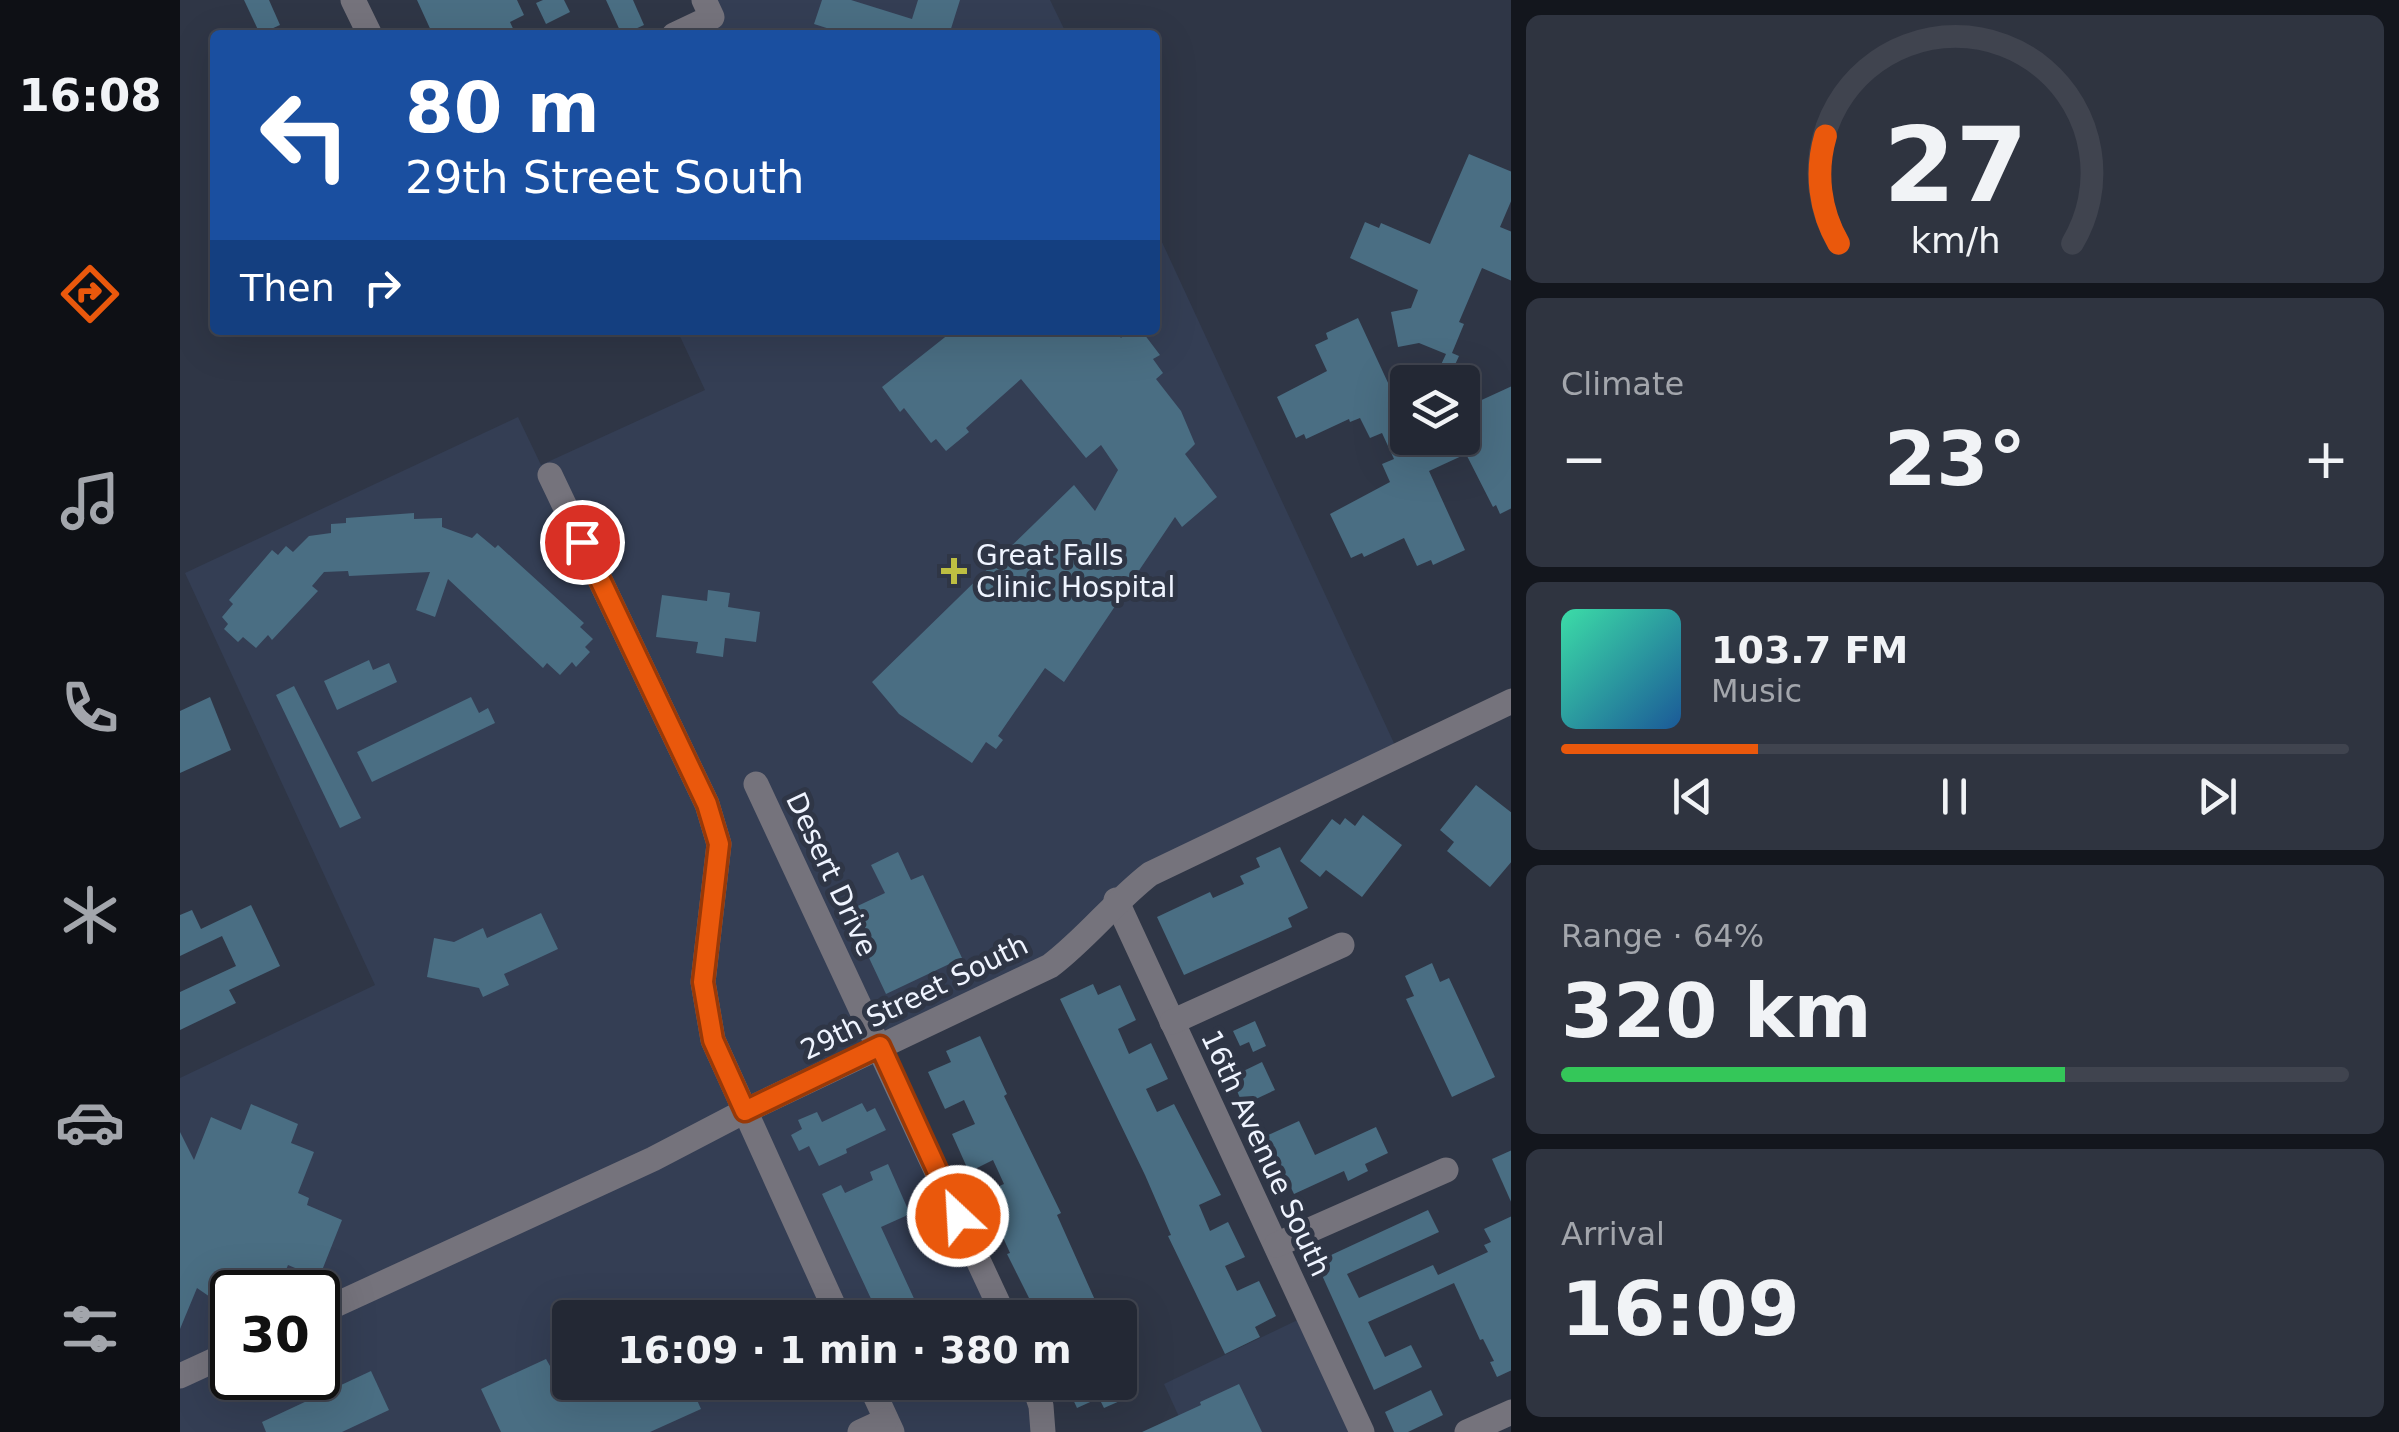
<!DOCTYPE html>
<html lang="en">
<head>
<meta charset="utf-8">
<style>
  body { margin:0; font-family:"DejaVu Sans",sans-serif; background:#2f3440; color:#f1f3f6; height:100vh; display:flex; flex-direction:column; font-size:38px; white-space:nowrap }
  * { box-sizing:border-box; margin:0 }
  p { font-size:32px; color:#a3a6ac }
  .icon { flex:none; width:55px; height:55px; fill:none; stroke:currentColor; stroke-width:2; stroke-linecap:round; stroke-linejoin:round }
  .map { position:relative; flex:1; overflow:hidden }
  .side { display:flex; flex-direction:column; gap:15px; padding:15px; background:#13161d; width:888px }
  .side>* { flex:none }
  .hud { position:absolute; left:30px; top:30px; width:950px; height:305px; border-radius:10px; box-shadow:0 10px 40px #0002,0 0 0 2px #40444f; background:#1a4fa0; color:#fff; overflow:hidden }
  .tools { position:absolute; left:1210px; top:365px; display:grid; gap:20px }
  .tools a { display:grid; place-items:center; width:90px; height:90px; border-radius:10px; background:#232834; box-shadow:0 10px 40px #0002,0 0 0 2px #40444f; font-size:50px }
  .speed { position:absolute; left:30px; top:1270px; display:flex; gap:20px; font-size:50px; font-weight:700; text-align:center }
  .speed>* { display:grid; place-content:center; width:130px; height:130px; border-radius:50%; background:#232834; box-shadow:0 10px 40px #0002,0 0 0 2px #40444f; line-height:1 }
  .speed .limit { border:5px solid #111; border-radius:15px; background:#fff; color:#111 }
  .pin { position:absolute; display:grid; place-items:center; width:85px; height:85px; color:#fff; margin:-42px; border:5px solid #fff; border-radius:50%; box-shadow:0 2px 10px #0007 }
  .me { position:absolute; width:110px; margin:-55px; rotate:335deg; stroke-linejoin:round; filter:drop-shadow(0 0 8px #0008) }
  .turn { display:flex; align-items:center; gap:35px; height:210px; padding:0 30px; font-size:45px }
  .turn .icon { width:130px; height:130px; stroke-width:2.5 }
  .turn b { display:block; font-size:70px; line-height:85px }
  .then { display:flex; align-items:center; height:95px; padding:0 30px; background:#0003; gap:20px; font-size:38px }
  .big { font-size:75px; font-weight:800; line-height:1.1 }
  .side .card { flex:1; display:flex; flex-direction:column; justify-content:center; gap:15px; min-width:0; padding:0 35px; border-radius:15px; background:#2f3440 }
  .side .dial { align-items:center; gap:0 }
  .dial svg { height:260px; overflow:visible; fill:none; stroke:#40444f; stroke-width:7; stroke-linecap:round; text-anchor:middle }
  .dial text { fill:#f1f3f6; stroke:none }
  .song { display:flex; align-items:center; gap:30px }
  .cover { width:120px; height:120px; border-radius:15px; background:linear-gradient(135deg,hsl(160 70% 55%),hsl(210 70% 35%)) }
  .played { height:10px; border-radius:5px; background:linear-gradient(90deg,#ea580c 25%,#40444f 25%) }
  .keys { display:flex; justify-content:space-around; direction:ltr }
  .heat { display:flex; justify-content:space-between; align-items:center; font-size:55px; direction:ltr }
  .charge { height:15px; border-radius:8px; background:linear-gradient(90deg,#34c759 64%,#40444f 0) }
  .trip { position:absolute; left:372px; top:1300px; width:585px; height:100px; border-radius:10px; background:#232834; box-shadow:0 10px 40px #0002,0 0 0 2px #40444f; font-weight:800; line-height:100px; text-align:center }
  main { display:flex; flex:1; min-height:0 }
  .dock { display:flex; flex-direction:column; width:180px; justify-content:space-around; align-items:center; background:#0e1015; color:#a3a6ac }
  .dock .icon { width:70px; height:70px }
  .dock .selected { color:#ea580c }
  .dock b { font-size:45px; color:#f1f3f6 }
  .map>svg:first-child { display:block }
</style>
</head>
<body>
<main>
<nav class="dock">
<b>16:08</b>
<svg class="icon selected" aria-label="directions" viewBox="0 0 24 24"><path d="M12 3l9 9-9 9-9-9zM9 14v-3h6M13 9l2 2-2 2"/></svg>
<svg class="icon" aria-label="music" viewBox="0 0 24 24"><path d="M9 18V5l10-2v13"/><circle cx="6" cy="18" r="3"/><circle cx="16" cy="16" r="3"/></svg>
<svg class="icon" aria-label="phone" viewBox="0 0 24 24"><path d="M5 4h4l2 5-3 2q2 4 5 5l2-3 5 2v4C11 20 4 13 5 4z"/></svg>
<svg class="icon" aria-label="climate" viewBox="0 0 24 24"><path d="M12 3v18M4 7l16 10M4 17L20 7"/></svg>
<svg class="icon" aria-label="car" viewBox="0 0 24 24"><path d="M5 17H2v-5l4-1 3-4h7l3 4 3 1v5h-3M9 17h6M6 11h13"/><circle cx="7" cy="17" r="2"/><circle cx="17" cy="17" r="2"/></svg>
<svg class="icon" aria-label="filters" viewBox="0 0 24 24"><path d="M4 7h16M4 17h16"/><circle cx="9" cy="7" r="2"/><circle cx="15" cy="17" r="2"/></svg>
</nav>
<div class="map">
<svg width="1332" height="1432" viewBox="0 0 1332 1432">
  <rect width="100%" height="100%" fill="#2f3646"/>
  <g fill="#343e54" fill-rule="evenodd">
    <path d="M524 0H870L887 35H494L532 17Z"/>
    <path d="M975 227 1219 754 970 874 899 944 700 1046 825 1317 390 1318V1382L853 1383 863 1432H0V1078L195 985 5 573 338 417 361 465 525 390 497 330H975ZM52 1292H138V1378H52Z"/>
    <path d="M1128 1315 1182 1432H1006L984 1384Z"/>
  </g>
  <g fill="#4a6e83">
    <path d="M64 0H89L100 25 80 34Z"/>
    <path d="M237 0H337L344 15 330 22 336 35H253Z"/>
    <path d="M363 0H384L390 12 366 24 356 3Z"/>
    <path d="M426 0H453L464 25 442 35Z"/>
    <path d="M642 0H671L732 19 738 0H780L769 35H655L656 31 634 24Z"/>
    <path d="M1289 154 1332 172V199L1320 227 1332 232V281L1302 268 1279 322 1284 324 1272 353 1279 356 1267 382H1253L1266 354 1239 343 1218 347 1211 312 1231 308 1238 290 1170 258 1185 222 1199 228 1201 223 1250 244Z"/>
    <path d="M1178 318 1228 426V443L1230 438H1282V409L1332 386V508L1320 514 1316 505 1313 507 1286 454 1249 471 1285 550 1253 565 1251 560 1237 566 1224 538 1184 557 1182 553 1171 558 1150 514 1210 482 1202 464 1214 459 1202 433 1190 438 1180 418 1170 422 1169 419 1126 439 1124 434 1116 438 1097 397 1147 371 1135 345 1148 339 1146 333Z"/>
    <path d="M774 330H935L941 338 949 330H961L980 355 973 359 983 373 976 379 1001 411 1015 444 1005 454 1037 497 1002 527 995 517 884 682 865 668 818 736 823 740 816 749 806 742 792 763 719 714 692 682 894 485 915 511 938 470 921 445 906 458 841 379 786 428 789 432 766 451 756 439 751 443 724 408 720 412 702 387Z"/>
    <path d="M234 513V519L262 518V527L292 538 297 533 315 548 318 545 404 623 400 627 413 639 405 647 410 652 396 667 392 662 380 675 367 663 363 668 268 579 255 617 236 610 250 572 169 576 168 571 144 572 132 586 138 591 92 640 88 635 76 648 63 637 58 642 44 629 48 624 42 617 53 604 49 600 92 550 98 555 106 546 113 552 129 536 151 533V524L166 523V518Z"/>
    <path d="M528 590 550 593 548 607 580 612 576 642 545 638 543 657 516 653 518 642 476 637 482 595 527 601Z"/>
    <path d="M189 660 193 670 209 663 217 682 157 710 144 681Z"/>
    <path d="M114 686 181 818 160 828 96 695Z"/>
    <path d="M30 697 51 750 0 773V711Z"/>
    <path d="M291 697 299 713 308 708 315 723 192 782 177 752Z"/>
    <path d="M1296 785 1332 813V861L1310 887 1267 851 1274 842 1260 830Z"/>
    <path d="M1183 815 1222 845 1182 897 1146 870 1140 877 1120 861 1152 819 1160 825 1165 818 1175 826Z"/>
    <path d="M1100 847 1128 908 1108 918 1112 927 1004 975 977 917 1030 892 1033 898 1064 884 1060 876 1080 867 1076 858Z"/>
    <path d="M718 852 731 880 743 875 782 958 706 994 667 911 705 893 691 865Z"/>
    <path d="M71 905 100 966 49 990 56 1003 0 1030V992L56 966 42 936 0 956V915L12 910 21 929Z"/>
    <path d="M361 913 378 949 324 974 329 985 303 997 299 988 247 977 254 938 274 942 303 928 307 938Z"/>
    <path d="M1252 963 1260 982 1269 978 1315 1077 1272 1097 1226 999 1234 996 1225 976Z"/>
    <path d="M913 984 918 995 940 985 956 1020 938 1029 949 1054 971 1043 988 1079 966 1089 977 1112 994 1104 1041 1195 1019 1205 1030 1231 1048 1222 1065 1257 1045 1266 1057 1291 1079 1281 1096 1316 1075 1327 1080 1337 1045 1354 988 1236 991 1235 965 1175 880 999Z"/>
    <path d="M1075 1021 1086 1046 1073 1052 1069 1042 1060 1046 1053 1031Z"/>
    <path d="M800 1036 827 1094 824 1096 881 1213 877 1215 923 1318H859L827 1254 830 1253 803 1193 824 1184 813 1160 789 1172 772 1134 795 1124 784 1100 765 1109 748 1072 771 1062 766 1051Z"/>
    <path d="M1082 1062 1095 1090 1063 1105 1051 1077Z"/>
    <path d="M682 1103 687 1112 695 1108 706 1130 666 1149 667 1153 639 1166 629 1146 619 1151 611 1135 622 1129 618 1120 637 1112 642 1122Z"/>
    <path d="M71 1104 118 1124 111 1143 134 1152 118 1193 129 1198 127 1205 162 1220 139 1278 108 1265 97 1292 71 1283 63 1292H52V1302L33 1299 17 1288 0 1329V1132L14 1160 31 1117 61 1130Z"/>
    <path d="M1119 1121 1135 1155 1196 1127 1208 1153 1185 1164 1188 1171 1168 1181 1164 1171 1114 1194 1086 1136Z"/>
    <path d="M1332 1150V1204L1312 1159Z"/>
    <path d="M708 1164 730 1214 701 1227 743 1318H700L642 1194 661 1185 665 1193 693 1180 690 1172Z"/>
    <path d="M1248 1210 1259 1232 1167 1274 1179 1298 1253 1265 1258 1275 1308 1252 1304 1245 1311 1242 1304 1229 1332 1216V1370L1317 1377 1310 1362 1314 1361 1303 1339 1300 1340 1274 1283 1188 1322 1205 1357 1231 1345 1242 1367 1194 1390 1136 1262Z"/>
    <path d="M940 1354 958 1393 924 1408 919 1398 897 1408 885 1382H940Z"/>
    <path d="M390 1356V1382H509L521 1409 470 1432H321L301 1389 366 1359 370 1366Z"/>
    <path d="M191 1371 209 1410 162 1432H86L82 1422Z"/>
    <path d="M1059 1384 1082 1432H962L1021 1405 1020 1402Z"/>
    <path d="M1251 1390 1263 1415 1228 1432H1214L1205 1412Z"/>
  </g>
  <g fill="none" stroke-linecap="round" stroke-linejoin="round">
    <g stroke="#75737c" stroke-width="25">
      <path d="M173 0 190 35"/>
      <path d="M494 35 532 17 524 0"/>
      <path d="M370 475 527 804 539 844 523 982 533 1040 659 1318"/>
      <path d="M576 784 825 1318"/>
      <path d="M936 900 1182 1432"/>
      <path d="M992 1022 1162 945"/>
      <path d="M1096 1245 1266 1170"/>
      <path d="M138 1313 473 1159 565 1111 870 966C907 938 934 902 970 874L1332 701"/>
      <path d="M0 1376 52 1352"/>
      <path d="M689 1382 712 1432"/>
      <path d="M853 1382 861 1406 863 1432"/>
      <path d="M680 1432 706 1420"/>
      <path d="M1287 1432 1332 1412"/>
    </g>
  </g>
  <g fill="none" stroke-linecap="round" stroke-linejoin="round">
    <g stroke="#983908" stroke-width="25">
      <path id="route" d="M402 542 527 804 539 844 523 982 533 1040 565 1111 700 1046 778 1216"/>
    </g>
    <use href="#route" stroke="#ea580c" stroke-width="18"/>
  </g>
  <path fill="#bebf42" stroke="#2f3646" stroke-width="4" d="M769 556h10v10h10v10h-10v10h-10v-10h-10v-10h10z"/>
  <g text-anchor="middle" stroke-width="10" stroke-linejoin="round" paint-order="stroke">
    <g font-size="28" fill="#eff4ff" stroke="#2f3646" text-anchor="start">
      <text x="796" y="565">Great Falls<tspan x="796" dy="32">Clinic Hospital</tspan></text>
    </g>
    <g font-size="28" fill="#eff4ff" stroke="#2f3646">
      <text transform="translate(652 874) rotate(65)" y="10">Desert Drive</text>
      <text transform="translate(734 997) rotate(-26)" y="10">29th Street South</text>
      <text transform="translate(1086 1153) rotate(65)" y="10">16th Avenue South</text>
    </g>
  </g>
</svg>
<div class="tools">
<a><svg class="icon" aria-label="layers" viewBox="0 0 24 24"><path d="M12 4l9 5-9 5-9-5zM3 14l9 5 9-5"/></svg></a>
</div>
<div class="speed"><div class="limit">30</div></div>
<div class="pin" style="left:402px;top:542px;background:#d93025"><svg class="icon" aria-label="arrive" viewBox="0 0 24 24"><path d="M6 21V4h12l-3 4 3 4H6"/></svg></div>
<svg class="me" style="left:778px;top:1216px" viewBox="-20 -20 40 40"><circle r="17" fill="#ea580c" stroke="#fff" stroke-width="3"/><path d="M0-11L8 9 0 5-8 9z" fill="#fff"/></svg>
<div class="trip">16:09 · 1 min · 380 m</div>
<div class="hud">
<div class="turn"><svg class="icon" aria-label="left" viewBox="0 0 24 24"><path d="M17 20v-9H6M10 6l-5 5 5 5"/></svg><div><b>80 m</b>29th Street South</div></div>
<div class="then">Then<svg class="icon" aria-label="right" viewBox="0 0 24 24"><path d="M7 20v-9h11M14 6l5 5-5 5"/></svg></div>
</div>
</div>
<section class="side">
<div class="card dial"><svg viewBox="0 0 100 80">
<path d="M14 69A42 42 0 1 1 86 69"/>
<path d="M14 69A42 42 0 0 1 10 36" stroke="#ea580c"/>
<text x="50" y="56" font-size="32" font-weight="700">27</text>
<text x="50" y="72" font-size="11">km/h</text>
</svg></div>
<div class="card"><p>Climate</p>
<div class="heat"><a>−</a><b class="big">23°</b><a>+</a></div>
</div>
<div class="card">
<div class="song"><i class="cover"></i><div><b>103.7 FM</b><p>Music</p></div></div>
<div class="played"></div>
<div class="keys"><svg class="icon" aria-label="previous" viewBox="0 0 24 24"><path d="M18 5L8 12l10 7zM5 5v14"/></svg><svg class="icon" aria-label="pause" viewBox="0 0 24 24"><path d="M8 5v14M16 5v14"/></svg><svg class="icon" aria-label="next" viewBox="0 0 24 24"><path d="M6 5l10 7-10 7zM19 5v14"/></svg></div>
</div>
<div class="card"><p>Range · 64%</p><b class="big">320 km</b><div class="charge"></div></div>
<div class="card"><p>Arrival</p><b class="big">16:09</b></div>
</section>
</main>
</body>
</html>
